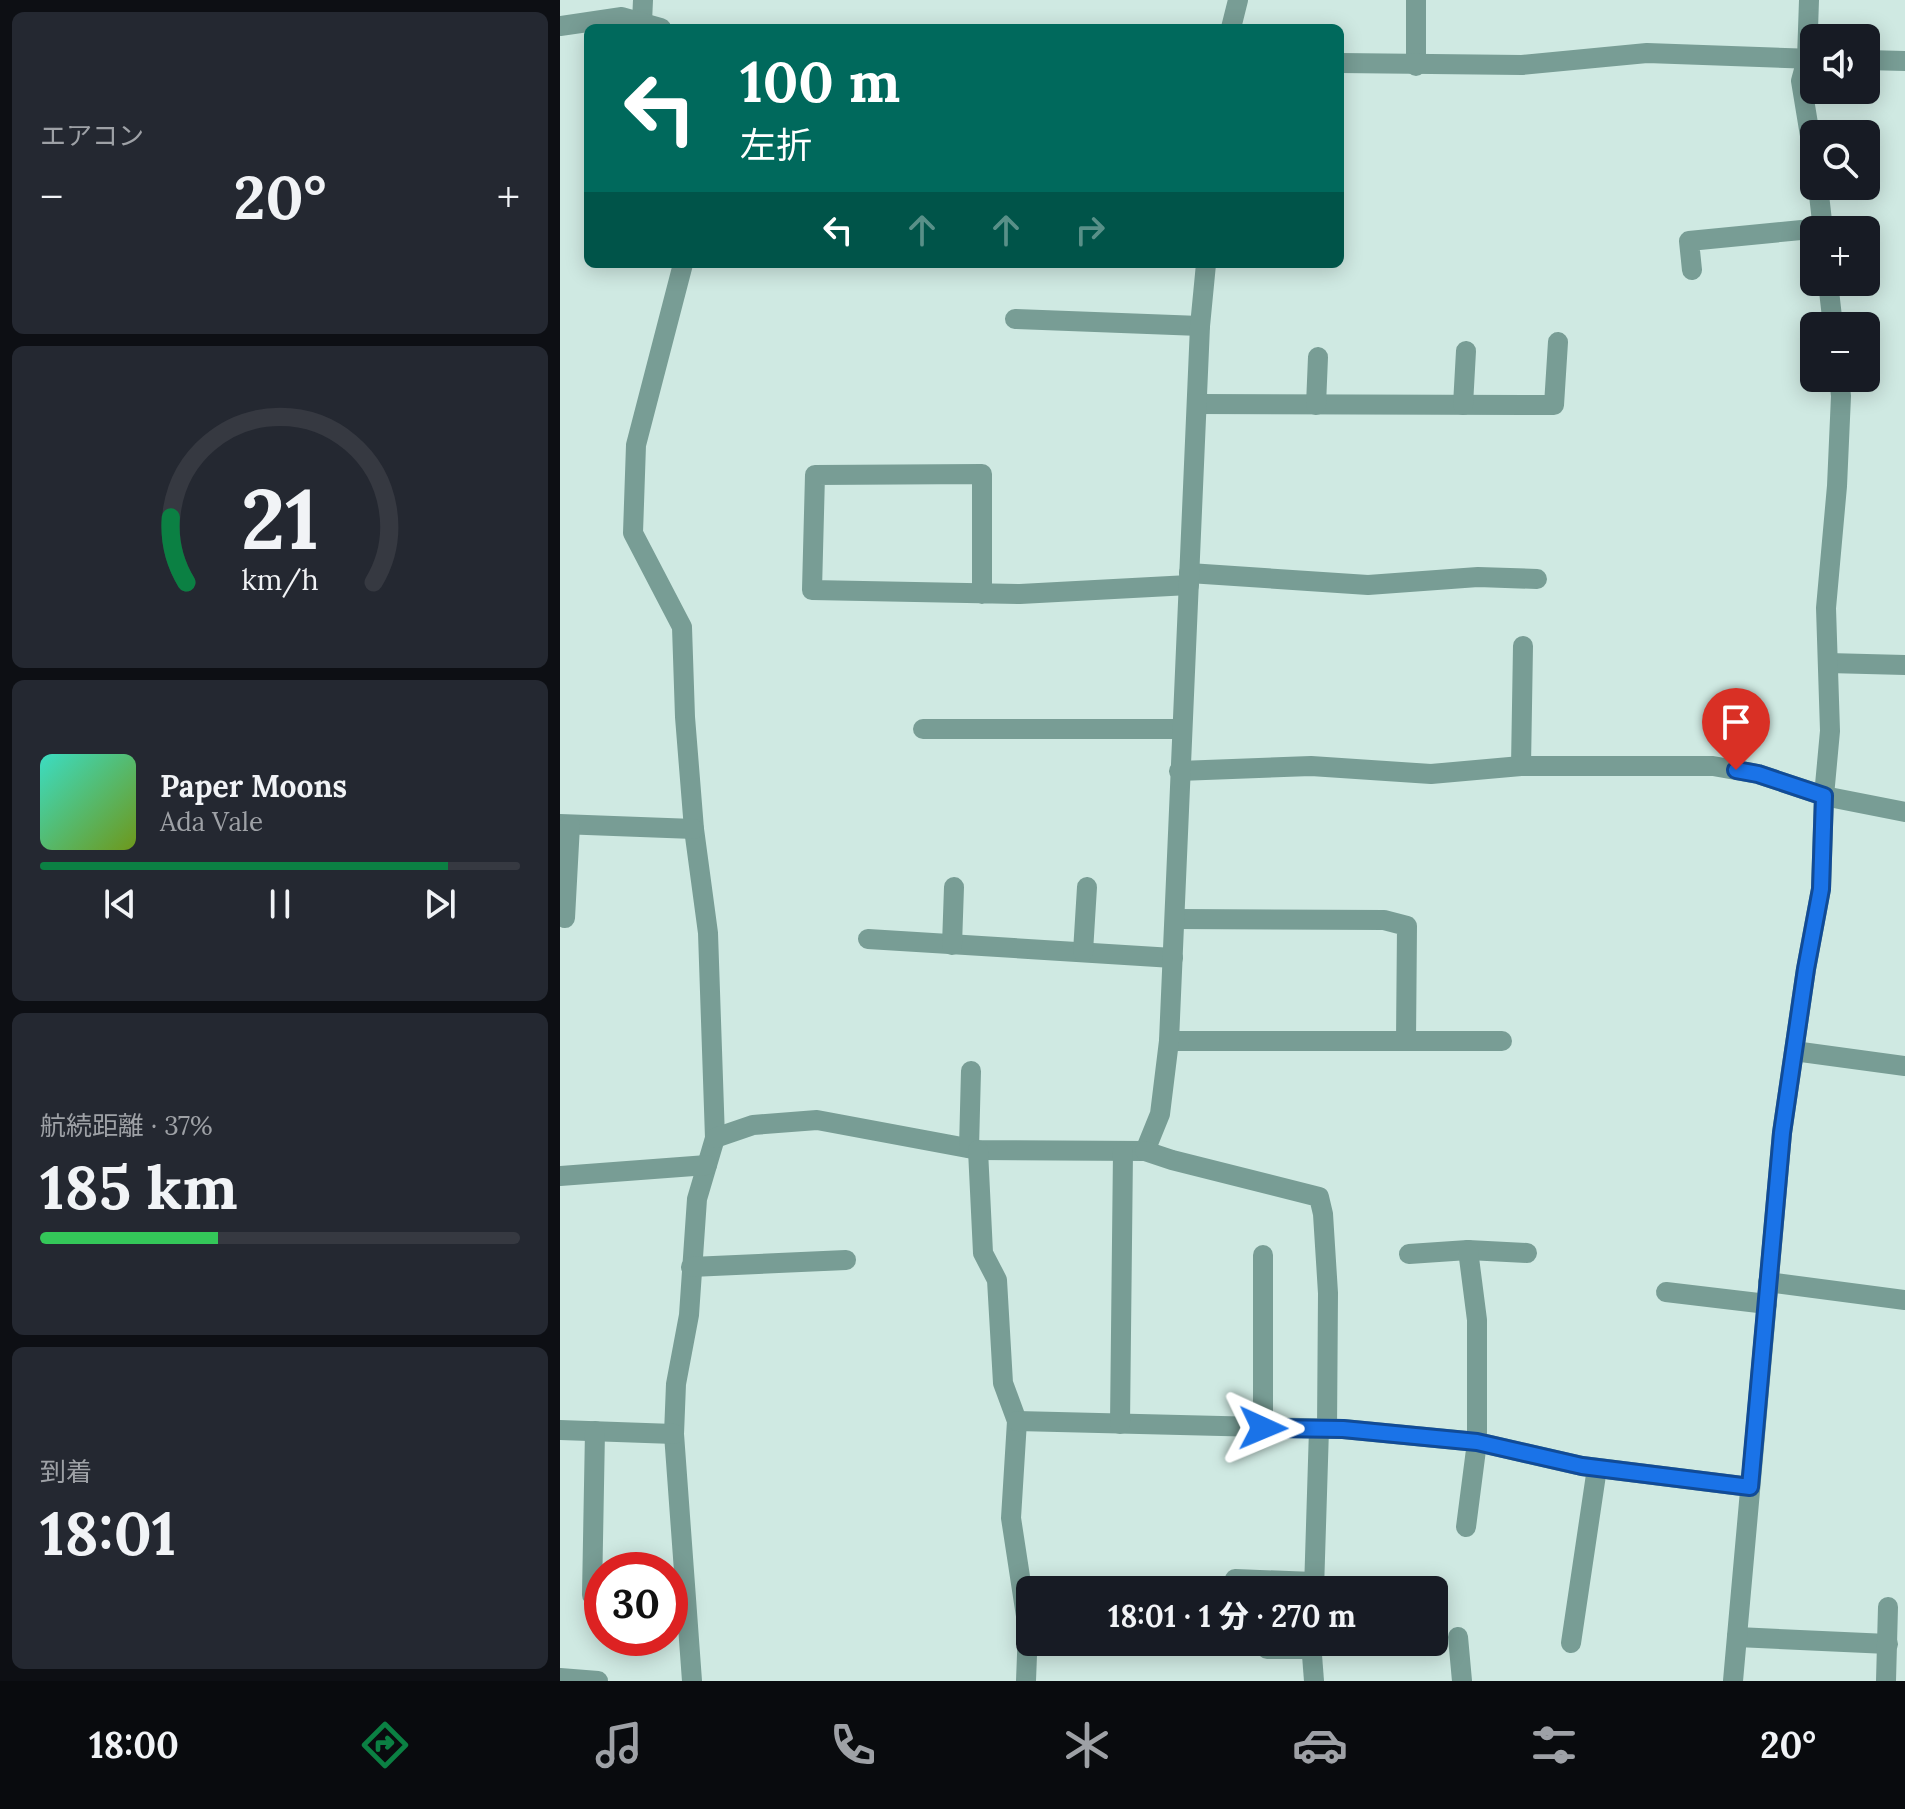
<!DOCTYPE html>
<html lang="ja">
<head>
<meta charset="utf-8">
<style>
  body { margin:0; font-family:Lora,"Noto Sans JP",serif; background:#242831; color:#f1f3f6; height:100vh; display:flex; flex-direction:column; font-size:30px; white-space:nowrap }
  * { box-sizing:border-box; margin:0 }
  p { font-size:26px; color:#9ea1a6 }
  .icon { flex:none; width:44px; height:44px; fill:none; stroke:currentColor; stroke-width:2; stroke-linecap:round; stroke-linejoin:round }
  .map { position:relative; flex:1; overflow:hidden }
  .details { display:flex; flex-direction:column; gap:12px; padding:12px; background:#0d0f14; width:560px }
  .details>* { flex:none }
  .top-card { position:absolute; left:24px; top:24px; width:760px; height:244px; border-radius:12px; box-shadow:0 4px 20px #0003; background:#00695c; color:#fff; overflow:hidden }
  .controls { position:absolute; left:1240px; top:24px; display:grid; gap:16px }
  .controls a { display:grid; place-items:center; width:80px; height:80px; border-radius:12px; background:#171b24; box-shadow:0 4px 20px #0003; font-size:40px }
  .speed { position:absolute; left:24px; top:1552px; display:flex; gap:16px; font-size:40px; font-weight:700; text-align:center }
  .speed>* { display:grid; place-content:center; width:104px; height:104px; border-radius:50%; background:#171b24; box-shadow:0 4px 20px #0003; line-height:1 }
  .speed .limit { border:12px solid #d22; background:#fff; color:#111 }
  .pin { position:absolute; display:grid; place-items:center; width:68px; height:68px; color:#fff; margin:-82px -34px; border-radius:50% 50% 50% 0; rotate:-45deg; box-shadow:0 0 8px #0007 }
  .pin .icon { rotate:45deg }
  .me { position:absolute; width:88px; margin:-44px; rotate:91deg; stroke-linejoin:round; filter:drop-shadow(0 0 6px #0008) }
  .turn { display:flex; align-items:center; gap:28px; height:168px; padding:0 24px; font-size:36px }
  .turn .icon { width:104px; height:104px; stroke-width:2.5 }
  .turn b { display:block; font-size:56px; line-height:68px }
  .lanes { display:flex; align-items:center; height:76px; padding:0 24px; background:#0003; justify-content:center; gap:40px; direction:ltr }
  .lanes .off { opacity:.35 }
  .big { font-size:60px; font-weight:800; line-height:1.1 }
  .details .tile { flex:1; display:flex; flex-direction:column; justify-content:center; gap:12px; min-width:0; padding:0 28px; border-radius:12px; background:#242831 }
  .details .dial { align-items:center; gap:0 }
  .dial svg { height:208px; overflow:visible; fill:none; stroke:#363941; stroke-width:7; stroke-linecap:round; text-anchor:middle }
  .dial text { fill:#f1f3f6; stroke:none }
  .song { display:flex; align-items:center; gap:24px }
  .cover { width:96px; height:96px; border-radius:12px; background:linear-gradient(135deg,hsl(170 70% 55%),hsl(80 70% 35%)) }
  .played { height:8px; border-radius:4px; background:linear-gradient(90deg,#0b8043 85%,#363941 85%) }
  .keys { display:flex; justify-content:space-around; direction:ltr }
  .heat { display:flex; justify-content:space-between; align-items:center; font-size:44px; direction:ltr }
  .charge { height:12px; border-radius:6px; background:linear-gradient(90deg,#34c759 37%,#363941 0) }
  .trip { position:absolute; left:456px; top:1576px; width:432px; height:80px; border-radius:12px; background:#171b24; box-shadow:0 4px 20px #0003; font-weight:800; line-height:80px; text-align:center }
  .dock { display:flex; height:128px; justify-content:space-around; align-items:center; background:#090b0e; color:#9ea1a6 }
  .dock .icon { width:56px; height:56px }
  .dock .active { color:#0b8043 }
  .dock b { font-size:36px; color:#f1f3f6 }
  main { display:flex; flex:1; min-height:0 }
  .map>svg:first-child { display:block }
</style>
</head>
<body>
<main>
<section class="details">
<div class="tile"><p>エアコン</p>
<div class="heat"><a>−</a><b class="big">20°</b><a>+</a></div>
</div>
<div class="tile dial"><svg viewBox="0 0 100 80">
<path d="M14 69A42 42 0 1 1 86 69"/>
<path d="M14 69A42 42 0 0 1 8 44" stroke="#0b8043"/>
<text x="50" y="56" font-size="32" font-weight="700">21</text>
<text x="50" y="72" font-size="11">km/h</text>
</svg></div>
<div class="tile">
<div class="song"><i class="cover"></i><div><b>Paper Moons</b><p>Ada Vale</p></div></div>
<div class="played"></div>
<div class="keys"><svg class="icon" aria-label="previous" viewBox="0 0 24 24"><path d="M18 5L8 12l10 7zM5 5v14"/></svg><svg class="icon" aria-label="pause" viewBox="0 0 24 24"><path d="M8 5v14M16 5v14"/></svg><svg class="icon" aria-label="next" viewBox="0 0 24 24"><path d="M6 5l10 7-10 7zM19 5v14"/></svg></div>
</div>
<div class="tile"><p>航続距離 · 37%</p><b class="big">185 km</b><div class="charge"></div></div>
<div class="tile"><p>到着</p><b class="big">18:01</b></div>
</section>
<div class="map">
<svg width="1345" height="1681" viewBox="0 0 1345 1681">
  <rect width="100%" height="100%" fill="#cfe9e2"/>
  <g fill="none" stroke-linecap="round" stroke-linejoin="round">
    <g stroke="#789d95" stroke-width="20">
      <path d="M856 0V66"/>
      <path d="M1249 0 1247 59 1241 81 1254 160"/>
      <path d="M82 22 83 0"/>
      <path d="M0 26 62 17 101 28"/>
      <path d="M671 28 678 0"/>
      <path d="M1306 60 1345 61"/>
      <path d="M780 63 962 65 1087 53 1254 59"/>
      <path d="M1258 186 1263 230"/>
      <path d="M123 264 76 445 73 533 122 627 125 717 134 829 148 933 155 1138 137 1199 129 1315 116 1384 114 1434 132 1681"/>
      <path d="M1132 270 1129 241 1262 228"/>
      <path d="M1268 282 1273 326"/>
      <path d="M455 319 640 326"/>
      <path d="M637 404 994 405 998 342"/>
      <path d="M756 405 758 357"/>
      <path d="M903 405 906 351"/>
      <path d="M629 573 808 585 918 577 977 579"/>
      <path d="M422 594V474L255 475 252 590 460 594 629 585"/>
      <path d="M1268 663 1345 665"/>
      <path d="M363 729H621"/>
      <path d="M961 766 963 646"/>
      <path d="M619 771 751 766 871 774 961 766H1153L1198 774 1264 796 1345 812"/>
      <path d="M0 824 134 829"/>
      <path d="M5 918 10 825"/>
      <path d="M615 919 824 920 847 926 846 1041"/>
      <path d="M308 939 613 958"/>
      <path d="M392 945 394 887"/>
      <path d="M523 952 527 887"/>
      <path d="M609 1041H942"/>
      <path d="M1234 1051 1345 1066"/>
      <path d="M155 1138 193 1125 257 1120 418 1150 585 1151 600 1114 609 1041 640 326 646 264"/>
      <path d="M409 1148 411 1071"/>
      <path d="M418 1150 423 1253 437 1280 443 1383 457 1421 451 1518 468 1629 466 1681"/>
      <path d="M585 1151 612 1160 759 1197 763 1214 768 1293 767 1429"/>
      <path d="M0 1176 147 1165"/>
      <path d="M849 1254 908 1250 967 1253"/>
      <path d="M131 1267 286 1260"/>
      <path d="M1208 1282 1345 1300"/>
      <path d="M1106 1292 1207 1304"/>
      <path d="M457 1421 783 1429 917 1442 1022 1466 1190 1487"/>
      <path d="M560 1424 563 1151"/>
      <path d="M703 1428V1255"/>
      <path d="M0 1430 114 1434"/>
      <path d="M906 1527 917 1442V1320L908 1250"/>
      <path d="M675 1579 754 1582"/>
      <path d="M754 1590 759 1429"/>
      <path d="M32 1595 35 1431"/>
      <path d="M898 1637 902 1681"/>
      <path d="M1177 1637 1328 1644"/>
      <path d="M751 1642 754 1681"/>
      <path d="M1011 1643 1037 1468"/>
      <path d="M707 1649H751"/>
      <path d="M0 1678 38 1681"/>
      <path d="M1173 1681 1222 1133 1246 969 1261 889 1264 796 1270 731 1266 608 1277 486 1281 396 1279 378"/>
      <path d="M1326 1681 1328 1607"/>
    </g>
  </g>
  <g fill="none" stroke-linecap="round" stroke-linejoin="round">
    <g stroke="#114b97" stroke-width="20">
      <path id="route" d="M703 1428 783 1429 917 1442 1022 1466 1190 1487 1222 1133 1246 969 1261 889 1264 796 1198 774 1176 770"/>
    </g>
    <use href="#route" stroke="#1a73e8" stroke-width="14"/>
  </g>
</svg>
<div class="controls">
<a><svg class="icon" aria-label="sound" viewBox="0 0 24 24"><path d="M4 9h4l5-4v14l-5-4H4zM17 9q2 3 0 6"/></svg></a>
<a><svg class="icon" aria-label="search" viewBox="0 0 24 24"><circle cx="10" cy="10" r="6"/><path d="M15 15l6 6"/></svg></a>
<a>+</a>
<a>−</a>
</div>
<div class="speed"><div class="limit">30</div></div>
<div class="pin" style="left:1176px;top:770px;background:#d93025"><svg class="icon" aria-label="arrive" viewBox="0 0 24 24"><path d="M6 21V4h12l-3 4 3 4H6"/></svg></div>
<svg class="me" style="left:703px;top:1428px" viewBox="-20 -20 40 40"><path d="M0-17L14 15 0 8-14 15z" fill="#1a73e8" stroke="#fff" stroke-width="4"/></svg>
<div class="trip">18:01 · 1 分 · 270 m</div>
<div class="top-card">
<div class="turn"><svg class="icon" aria-label="left" viewBox="0 0 24 24"><path d="M17 20v-9H6M10 6l-5 5 5 5"/></svg><div><b>100 m</b>左折</div></div>
<div class="lanes"><svg class="icon" aria-label="left" viewBox="0 0 24 24"><path d="M17 20v-9H6M10 6l-5 5 5 5"/></svg><svg class="icon off" aria-label="ahead" viewBox="0 0 24 24"><path d="M12 20V5M6 11l6-6 6 6"/></svg><svg class="icon off" aria-label="ahead" viewBox="0 0 24 24"><path d="M12 20V5M6 11l6-6 6 6"/></svg><svg class="icon off" aria-label="right" viewBox="0 0 24 24"><path d="M7 20v-9h11M14 6l5 5-5 5"/></svg></div>
</div>
</div>
</main>
<nav class="dock">
<b>18:00</b>
<svg class="icon active" aria-label="directions" viewBox="0 0 24 24"><path d="M12 3l9 9-9 9-9-9zM9 14v-3h6M13 9l2 2-2 2"/></svg>
<svg class="icon" aria-label="music" viewBox="0 0 24 24"><path d="M9 18V5l10-2v13"/><circle cx="6" cy="18" r="3"/><circle cx="16" cy="16" r="3"/></svg>
<svg class="icon" aria-label="phone" viewBox="0 0 24 24"><path d="M5 4h4l2 5-3 2q2 4 5 5l2-3 5 2v4C11 20 4 13 5 4z"/></svg>
<svg class="icon" aria-label="climate" viewBox="0 0 24 24"><path d="M12 3v18M4 7l16 10M4 17L20 7"/></svg>
<svg class="icon" aria-label="car" viewBox="0 0 24 24"><path d="M5 17H2v-5l4-1 3-4h7l3 4 3 1v5h-3M9 17h6M6 11h13"/><circle cx="7" cy="17" r="2"/><circle cx="17" cy="17" r="2"/></svg>
<svg class="icon" aria-label="filters" viewBox="0 0 24 24"><path d="M4 7h16M4 17h16"/><circle cx="9" cy="7" r="2"/><circle cx="15" cy="17" r="2"/></svg>
<b>20°</b>
</nav>
</body>
</html>
